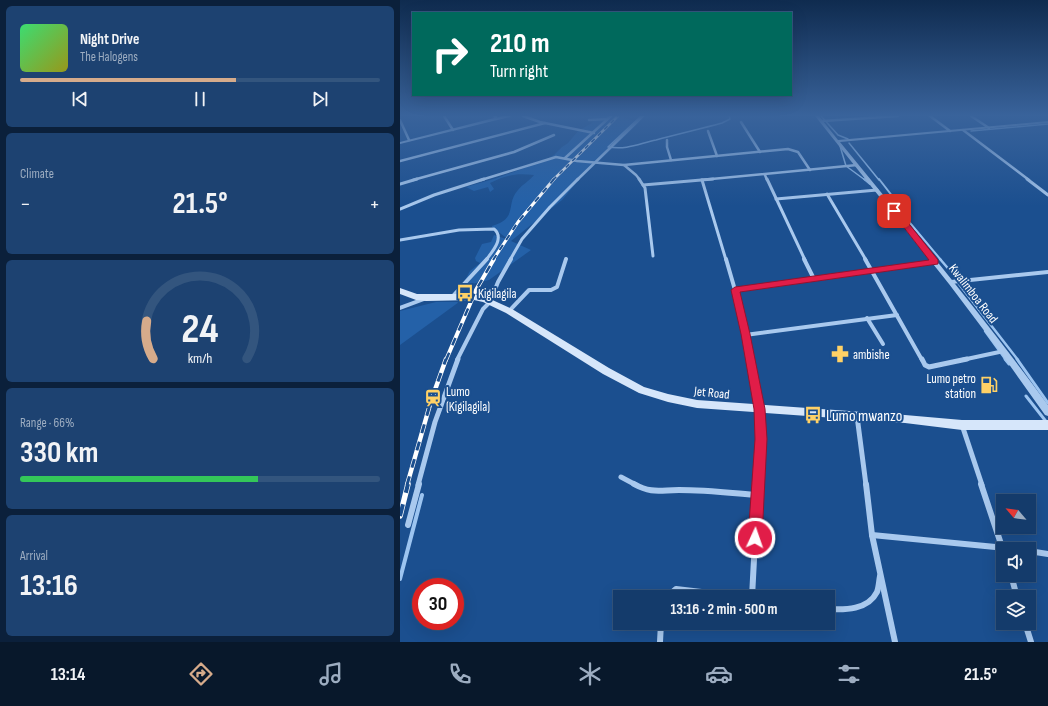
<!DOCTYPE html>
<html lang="en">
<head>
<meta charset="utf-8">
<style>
  body { margin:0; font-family:"Sofia Sans Condensed",sans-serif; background:#1d4271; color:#f1f3f6; height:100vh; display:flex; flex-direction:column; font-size:15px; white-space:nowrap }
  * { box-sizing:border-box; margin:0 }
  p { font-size:13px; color:#9dadc1 }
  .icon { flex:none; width:22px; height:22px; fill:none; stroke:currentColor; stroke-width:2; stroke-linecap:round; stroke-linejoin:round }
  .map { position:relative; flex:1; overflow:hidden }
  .side { display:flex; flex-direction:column; gap:6px; padding:6px; background:#0b203b; width:400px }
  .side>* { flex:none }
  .guide { position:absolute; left:12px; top:12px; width:380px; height:84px; border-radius:0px; box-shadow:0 4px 16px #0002,0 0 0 1px #33557e; background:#00695c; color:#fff; overflow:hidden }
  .needle { width:26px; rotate:299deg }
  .tools { position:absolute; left:596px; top:494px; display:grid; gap:8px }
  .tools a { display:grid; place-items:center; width:40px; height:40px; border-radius:0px; background:#143b6b; box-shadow:0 4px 16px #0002,0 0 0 1px #33557e; font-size:20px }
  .speed { position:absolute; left:12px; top:578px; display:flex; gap:8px; font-size:20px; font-weight:700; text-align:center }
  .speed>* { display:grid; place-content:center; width:52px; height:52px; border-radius:50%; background:#143b6b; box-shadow:0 4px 16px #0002,0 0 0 1px #33557e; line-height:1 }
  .speed .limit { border:6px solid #d22; background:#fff; color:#111 }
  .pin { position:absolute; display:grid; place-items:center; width:34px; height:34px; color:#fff; margin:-17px; border-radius:8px; box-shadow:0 2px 6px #0006 }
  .me { position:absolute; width:44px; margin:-22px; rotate:3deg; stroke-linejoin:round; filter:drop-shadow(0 0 3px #0008) }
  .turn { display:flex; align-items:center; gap:14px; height:84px; padding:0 12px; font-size:18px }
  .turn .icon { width:52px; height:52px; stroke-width:2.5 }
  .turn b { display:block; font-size:28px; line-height:34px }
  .big { font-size:30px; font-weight:700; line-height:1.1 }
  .side .card { flex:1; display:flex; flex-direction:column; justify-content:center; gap:6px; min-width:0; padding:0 14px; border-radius:6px; background:#1d4271 }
  .side .dial { align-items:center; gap:0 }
  .dial svg { height:104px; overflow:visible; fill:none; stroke:#33557e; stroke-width:7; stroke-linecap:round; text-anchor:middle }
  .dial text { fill:#f1f3f6; stroke:none }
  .song { display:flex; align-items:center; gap:12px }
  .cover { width:48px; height:48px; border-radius:6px; background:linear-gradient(135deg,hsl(140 70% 55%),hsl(60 70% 35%)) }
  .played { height:4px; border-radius:2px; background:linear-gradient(90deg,#d6ab8b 60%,#33557e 60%) }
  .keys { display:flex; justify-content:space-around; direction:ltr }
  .heat { display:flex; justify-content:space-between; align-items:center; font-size:22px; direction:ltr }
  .charge { height:6px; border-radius:3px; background:linear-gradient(90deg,#34c759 66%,#33557e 0) }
  .trip { position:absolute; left:213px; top:590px; width:222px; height:40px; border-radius:0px; background:#143b6b; box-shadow:0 4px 16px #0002,0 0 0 1px #33557e; font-weight:700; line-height:40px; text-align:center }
  .menu { display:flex; height:64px; justify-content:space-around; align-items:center; background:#08182b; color:#9dadc1 }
  .menu .icon { width:28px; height:28px }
  .menu .on { color:#d6ab8b }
  .menu b { font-size:18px; color:#f1f3f6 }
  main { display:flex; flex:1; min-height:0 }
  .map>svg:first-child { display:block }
</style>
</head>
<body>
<main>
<section class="side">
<div class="card">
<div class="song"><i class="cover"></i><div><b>Night Drive</b><p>The Halogens</p></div></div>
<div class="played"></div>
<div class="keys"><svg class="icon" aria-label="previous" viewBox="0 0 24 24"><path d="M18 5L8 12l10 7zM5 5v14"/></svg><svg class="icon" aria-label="pause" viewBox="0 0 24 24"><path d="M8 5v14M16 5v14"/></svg><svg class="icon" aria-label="next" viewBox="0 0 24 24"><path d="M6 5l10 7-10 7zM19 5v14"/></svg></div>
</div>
<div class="card"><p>Climate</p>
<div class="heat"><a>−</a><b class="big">21.5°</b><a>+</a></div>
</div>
<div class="card dial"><svg viewBox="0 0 100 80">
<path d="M14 69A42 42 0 1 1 86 69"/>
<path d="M14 69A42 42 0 0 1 9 40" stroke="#d6ab8b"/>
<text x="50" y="56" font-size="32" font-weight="700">24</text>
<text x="50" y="72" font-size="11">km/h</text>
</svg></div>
<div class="card"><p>Range · 66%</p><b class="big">330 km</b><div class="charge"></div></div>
<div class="card"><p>Arrival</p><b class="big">13:16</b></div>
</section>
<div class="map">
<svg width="648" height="642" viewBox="0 0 648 642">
  <rect width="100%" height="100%" fill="#1b4f8f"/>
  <g fill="#2461a8">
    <path d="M187 116H216L240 122 178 181 162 200 111 241 131 250 89 280 68 285 64 282 70 271 80 263 76 261 75 258 82 244 91 242 94 235 109 240 92 227V226C119 218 105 204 118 190 123 184 128 182 134 175 116 173 106 175 90 183L94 189 90 192 88 187 74 191 66 187 97 178 143 161 154 155 162 147 168 143 178 131 192 123 194 118Z"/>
    <path d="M36 302H59L0 345V311Z"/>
  </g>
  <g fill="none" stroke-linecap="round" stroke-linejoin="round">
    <g stroke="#9cc4f0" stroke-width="1.5">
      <path d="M241 116 208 147C227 150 238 144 256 140 278 134 300 129 322 123L330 119 329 116"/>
      <path d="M421 116 438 135 448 139"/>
      <path d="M571 131 648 124"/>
      <path d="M449 143 479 180"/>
      <path d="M440 146 446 166 465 180"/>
    </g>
    <g stroke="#9cc4f0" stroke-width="2">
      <path d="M464 179 470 184"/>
      <path d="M479 179 493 197 510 223 541 260"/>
    </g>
    <g stroke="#9cc4f0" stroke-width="2.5">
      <path d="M540 259 552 273"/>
      <path d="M559 284 618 360"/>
      <path d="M585 331 606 360"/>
    </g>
    <g stroke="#9cc4f0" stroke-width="3">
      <path d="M605 359 609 364"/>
      <path d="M617 359 648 403"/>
      <path d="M626 396 648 424"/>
    </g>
    <path stroke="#9cc4f0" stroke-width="4" d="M0 579 22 495"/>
    <g stroke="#a9c9ee" stroke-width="2.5">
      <path d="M44 116 53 130"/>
      <path d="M123 116 140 122 194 133"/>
      <path d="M530 116 550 131"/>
      <path d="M571 116 589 128"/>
      <path d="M96 119 109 116"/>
      <path d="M0 120 9 140"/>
      <path d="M189 120 207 119"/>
      <path d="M422 121 498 116"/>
      <path d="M341 122 360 152"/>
      <path d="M563 130 629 180"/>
      <path d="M308 131 317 156"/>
      <path d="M267 140V147L271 160"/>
      <path d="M165 158 211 116"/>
      <path d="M0 161 145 123"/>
      <path d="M224 165 236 175 240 180"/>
      <path d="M365 175 367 180"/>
      <path d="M13 180 114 152 154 135"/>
      <path d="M81 180 156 157 177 161 224 165 388 149 398 152 410 170"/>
      <path d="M177 180 243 116"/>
      <path d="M301 180 457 165"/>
    </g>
    <g stroke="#a9c9ee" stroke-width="3">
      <path d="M239 179 245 188 253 256"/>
      <path d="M367 179 405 260"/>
      <path d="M627 179 648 195"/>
      <path d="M302 180 326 260"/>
      <path d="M0 184 17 179"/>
      <path d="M243 185 313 179"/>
      <path d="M427 194 466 260"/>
      <path d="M376 199 477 190"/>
      <path d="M0 209 34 195 84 179"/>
      <path d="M0 240 59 230 94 229C105 238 92 252 86 260"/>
      <path d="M110 260 122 239 150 207 178 179"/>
    </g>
    <g stroke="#a9c9ee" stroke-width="4">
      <path d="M326 259 335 290 350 360"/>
      <path d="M404 259 414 279"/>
      <path d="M465 259 522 360"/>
      <path d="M551 282 648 272"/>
      <path d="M335 290 535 262"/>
      <path d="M52 297 87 259"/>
      <path d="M0 308 24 299"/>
      <path d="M109 311 129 290H151L157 287 166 259"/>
      <path d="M467 318 483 344"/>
      <path d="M345 335 497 315"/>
      <path d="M57 360 83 309 90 302 98 282 111 259"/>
      <path d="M562 360 604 351"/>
    </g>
    <g stroke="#a9c9ee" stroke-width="5">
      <path d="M350 359 360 409 361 439 358 485"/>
      <path d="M522 359 525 365 529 367 567 359"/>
      <path d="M457 416 466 485"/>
      <path d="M562 425 582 485"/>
      <path d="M221 477 236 485"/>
      <path d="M18 485 35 422 58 359"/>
    </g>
    <g stroke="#a9c9ee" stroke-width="6">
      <path d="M234 484C252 494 260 490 279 490 305 490 332 493 358 495"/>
      <path d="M466 484 472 535 495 642"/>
      <path d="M581 484 603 550"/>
      <path d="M8 525 19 484"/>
      <path d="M472 535 616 549"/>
      <path d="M629 551 648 554"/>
      <path d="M611 575 617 597"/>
      <path d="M267 597 276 589 344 597"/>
      <path d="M352 597 358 484"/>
      <path d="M428 609C445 610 468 610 477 592 479 587 479 581 480 576"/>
      <path d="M625 623 631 642"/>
      <path d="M260 642 261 623"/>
    </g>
    <g fill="#a9c9ee" fill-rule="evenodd">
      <path d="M93 116H97V120L0 144V142L94 118Z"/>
      <path d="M415 116H419L438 140 648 121V123L440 142C511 229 582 315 648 405V416L645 415 601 353 549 284Z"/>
    </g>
    <path fill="#d6e6fa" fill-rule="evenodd" d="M0 288 17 294H74L88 298 112 309 209 368 244 387 268 394 297 400 505 415 562 420H648V430H562L505 423 297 408 268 402 239 393 203 374 106 313 83 302 74 300 26 301 16 300 0 294Z"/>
    <g stroke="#fff" stroke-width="2.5">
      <path id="rail-far4" d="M153 180 218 116"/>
    </g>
    <g stroke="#fff" stroke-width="3">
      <path id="rail-far3" d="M93 260 118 222 154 179"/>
    </g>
    <g stroke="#fff" stroke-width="4">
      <path id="rail-far2" d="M46 360 76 290 94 259"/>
    </g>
    <g stroke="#fff" stroke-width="4.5">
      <path id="rail-far1" d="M7 485 31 401 46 359"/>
    </g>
    <g stroke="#fff" stroke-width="5.5">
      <path id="rail" d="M0 516 8 484"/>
    </g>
    <use href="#rail-far4" stroke="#1b4f8f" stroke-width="1.5" stroke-dasharray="4.5" stroke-linecap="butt"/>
    <use href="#rail-far3" stroke="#1b4f8f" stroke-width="2" stroke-dasharray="6" stroke-linecap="butt"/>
    <use href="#rail-far2" stroke="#1b4f8f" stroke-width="2.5" stroke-dasharray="8" stroke-linecap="butt"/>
    <use href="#rail-far1" stroke="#1b4f8f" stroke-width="3" stroke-dasharray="9" stroke-linecap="butt"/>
    <use href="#rail" stroke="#1b4f8f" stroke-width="4" stroke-dasharray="12" stroke-linecap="butt"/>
  </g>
  <linearGradient id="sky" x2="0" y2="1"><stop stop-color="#0f2b4f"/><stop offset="0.56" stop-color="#39639b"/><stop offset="1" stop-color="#39639b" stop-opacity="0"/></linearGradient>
  <rect width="648" height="206" fill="url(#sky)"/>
  <path fill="#e11d48" stroke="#92132f" d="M492 209H497L538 260V264L340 292 350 334 365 409 367 439 362 538 360 543 355 545 350 543 348 538 355 439 354 409 341 334 331 290 335 287 529 260 492 212Z"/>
  <defs>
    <g id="bus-bare" transform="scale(1.38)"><path d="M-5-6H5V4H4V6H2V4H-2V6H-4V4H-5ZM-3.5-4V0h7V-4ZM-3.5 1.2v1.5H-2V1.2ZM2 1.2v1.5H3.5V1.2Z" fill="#ffd166" stroke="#1b4f8f" stroke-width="2.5" paint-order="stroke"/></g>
    <g id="pharmacy-bare" transform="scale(1.38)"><path d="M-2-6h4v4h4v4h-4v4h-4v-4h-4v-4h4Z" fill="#ffd166" stroke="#1b4f8f" stroke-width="2.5" paint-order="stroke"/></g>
    <g id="fuel-bare" transform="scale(1.38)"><path d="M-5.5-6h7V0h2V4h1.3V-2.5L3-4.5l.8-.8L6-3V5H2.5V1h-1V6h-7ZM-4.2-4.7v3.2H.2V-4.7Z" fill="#ffd166" stroke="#1b4f8f" stroke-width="2.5" paint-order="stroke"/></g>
    <g id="station-bare" transform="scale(1.38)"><path d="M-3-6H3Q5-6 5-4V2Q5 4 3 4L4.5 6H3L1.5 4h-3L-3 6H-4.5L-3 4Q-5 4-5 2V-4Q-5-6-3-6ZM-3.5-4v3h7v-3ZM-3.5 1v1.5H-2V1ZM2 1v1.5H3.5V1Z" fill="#ffd166" stroke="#1b4f8f" stroke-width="2.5" paint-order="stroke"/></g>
  </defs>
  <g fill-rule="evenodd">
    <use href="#bus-bare" x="65" y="293"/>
    <use href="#pharmacy-bare" x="440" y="354"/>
    <use href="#fuel-bare" x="589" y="385"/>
    <use href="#station-bare" x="33" y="398"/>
    <use href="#bus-bare" x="413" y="415"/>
  </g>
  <g text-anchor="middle" stroke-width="4" stroke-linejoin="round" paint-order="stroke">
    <g font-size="13" fill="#fff" stroke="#1b4f8f" text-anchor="start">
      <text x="78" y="298">Kigilagila</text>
      <text x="453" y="359">ambishe</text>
      <text x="576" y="383" text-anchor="end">Lumo petro<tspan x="576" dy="15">station</tspan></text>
      <text x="46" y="396">Lumo<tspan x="46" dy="15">(Kigilagila)</tspan></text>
    </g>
    <g font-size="13" fill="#fff" stroke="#1b4f8f">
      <text transform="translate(574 293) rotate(52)" y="5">Kwalimboa Road</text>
      <text transform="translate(312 392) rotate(6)" y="5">Jet Road</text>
    </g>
    <g font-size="16" fill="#fff" stroke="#1b4f8f" text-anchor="start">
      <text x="426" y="421">Lumo mwanzo</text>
    </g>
  </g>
</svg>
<div class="tools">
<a><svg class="needle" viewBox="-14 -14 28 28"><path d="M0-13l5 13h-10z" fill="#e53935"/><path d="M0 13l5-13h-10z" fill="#9dadc1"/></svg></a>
<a><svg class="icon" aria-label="sound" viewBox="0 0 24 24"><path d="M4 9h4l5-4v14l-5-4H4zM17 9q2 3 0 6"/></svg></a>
<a><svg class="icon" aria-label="layers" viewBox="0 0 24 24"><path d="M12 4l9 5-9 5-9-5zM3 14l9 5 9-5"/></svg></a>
</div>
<div class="speed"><div class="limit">30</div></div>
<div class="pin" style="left:494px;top:211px;background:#d93025"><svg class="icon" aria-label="arrive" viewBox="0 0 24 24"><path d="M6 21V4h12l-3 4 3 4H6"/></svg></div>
<svg class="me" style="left:355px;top:538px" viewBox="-20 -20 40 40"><circle r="17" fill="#e11d48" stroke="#fff" stroke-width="3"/><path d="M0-11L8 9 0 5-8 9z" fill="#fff"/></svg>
<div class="trip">13:16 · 2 min · 500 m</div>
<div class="guide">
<div class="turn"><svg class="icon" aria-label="right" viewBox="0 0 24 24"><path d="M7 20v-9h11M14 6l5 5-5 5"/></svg><div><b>210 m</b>Turn right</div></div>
</div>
</div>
</main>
<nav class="menu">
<b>13:14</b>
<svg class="icon on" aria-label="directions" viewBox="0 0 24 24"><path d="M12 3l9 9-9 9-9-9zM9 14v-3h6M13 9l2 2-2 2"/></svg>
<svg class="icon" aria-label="music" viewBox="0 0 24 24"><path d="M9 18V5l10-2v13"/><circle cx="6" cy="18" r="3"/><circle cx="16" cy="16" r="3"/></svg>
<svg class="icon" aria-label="phone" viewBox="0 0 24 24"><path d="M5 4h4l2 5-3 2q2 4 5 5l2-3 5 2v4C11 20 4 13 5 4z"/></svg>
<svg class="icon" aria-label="climate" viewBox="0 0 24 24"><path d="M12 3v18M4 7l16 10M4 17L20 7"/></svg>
<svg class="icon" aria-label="car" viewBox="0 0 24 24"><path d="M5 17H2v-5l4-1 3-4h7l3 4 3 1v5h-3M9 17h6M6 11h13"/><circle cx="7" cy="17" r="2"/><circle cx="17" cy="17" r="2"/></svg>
<svg class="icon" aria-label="filters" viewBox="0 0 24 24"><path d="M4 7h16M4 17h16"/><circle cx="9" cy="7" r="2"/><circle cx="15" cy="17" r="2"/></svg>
<b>21.5°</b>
</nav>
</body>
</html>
